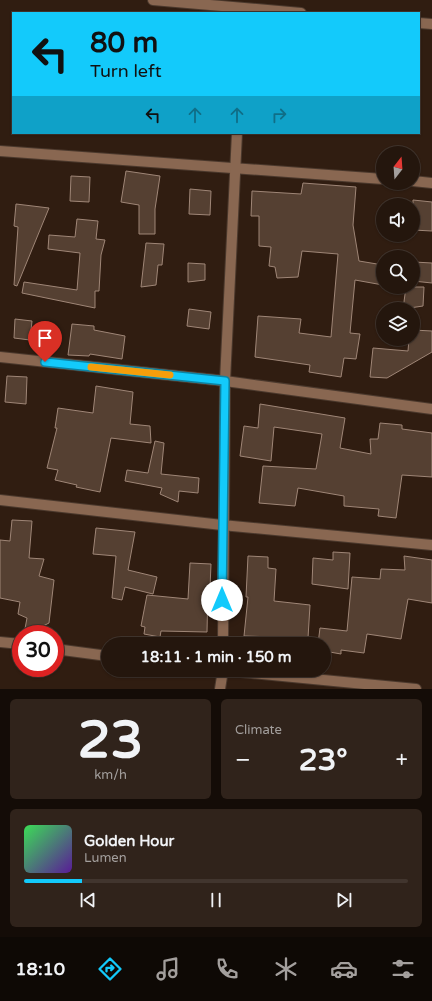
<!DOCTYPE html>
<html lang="en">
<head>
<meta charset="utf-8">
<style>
  body { margin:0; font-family:"Varela Round",sans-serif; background:#30231b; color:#f1f3f6; height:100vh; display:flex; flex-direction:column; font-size:15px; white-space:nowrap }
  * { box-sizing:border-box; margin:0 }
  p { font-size:13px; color:#a39f9d }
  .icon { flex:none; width:22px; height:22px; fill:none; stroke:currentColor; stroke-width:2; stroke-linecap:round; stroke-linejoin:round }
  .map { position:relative; height:689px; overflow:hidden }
  .drawer { display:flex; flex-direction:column; gap:10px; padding:10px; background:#140c07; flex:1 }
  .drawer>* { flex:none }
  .hud { position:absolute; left:12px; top:12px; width:408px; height:122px; border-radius:0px; box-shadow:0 1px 3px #0004,0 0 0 1px #41352e; background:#13cafb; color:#111; overflow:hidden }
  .needle { width:26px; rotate:17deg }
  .fabs { position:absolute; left:376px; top:146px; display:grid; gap:8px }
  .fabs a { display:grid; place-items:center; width:44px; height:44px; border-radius:50%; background:#24160d; box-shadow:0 1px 3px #0004,0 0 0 1px #41352e; font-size:20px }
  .speed { position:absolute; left:12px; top:625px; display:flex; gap:8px; font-size:20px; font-weight:700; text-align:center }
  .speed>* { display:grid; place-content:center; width:52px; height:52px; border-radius:50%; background:#24160d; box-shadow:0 1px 3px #0004,0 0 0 1px #41352e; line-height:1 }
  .speed .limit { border:6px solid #d22; background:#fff; color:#111 }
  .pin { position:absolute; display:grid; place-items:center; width:34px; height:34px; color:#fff; margin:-41px -17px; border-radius:50% 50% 50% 0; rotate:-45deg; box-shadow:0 0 4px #0007 }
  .pin .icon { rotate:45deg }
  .me { position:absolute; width:44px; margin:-22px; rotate:0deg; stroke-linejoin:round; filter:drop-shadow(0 0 3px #0008) }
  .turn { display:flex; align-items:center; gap:14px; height:84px; padding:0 12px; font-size:18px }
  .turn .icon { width:52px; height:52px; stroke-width:2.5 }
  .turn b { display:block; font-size:28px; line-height:34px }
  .lanes { display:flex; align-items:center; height:38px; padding:0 12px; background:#0003; justify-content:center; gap:20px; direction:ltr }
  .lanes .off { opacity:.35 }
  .big { font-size:30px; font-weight:800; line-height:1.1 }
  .drawer .widget { flex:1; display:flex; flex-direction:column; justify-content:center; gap:6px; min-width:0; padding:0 14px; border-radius:6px; background:#30231b }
  .drawer .dial { align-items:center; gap:0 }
  .dial b { font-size:52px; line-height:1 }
  .song { display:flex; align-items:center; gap:12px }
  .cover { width:48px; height:48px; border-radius:6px; background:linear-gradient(135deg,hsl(130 70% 55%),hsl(270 70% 35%)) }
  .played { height:4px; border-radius:2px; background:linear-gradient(90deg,#13cafb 15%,#41352e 15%) }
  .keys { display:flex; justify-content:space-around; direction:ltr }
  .heat { display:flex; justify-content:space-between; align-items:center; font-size:22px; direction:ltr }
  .drawer .tiles { flex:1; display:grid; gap:10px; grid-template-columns:1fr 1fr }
  .widget:last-child { grid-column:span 2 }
  .trip { position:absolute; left:101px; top:637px; width:230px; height:40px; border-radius:20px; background:#24160d; box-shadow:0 1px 3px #0004,0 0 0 1px #41352e; font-weight:800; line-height:40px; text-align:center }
  .tab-bar { display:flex; height:64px; justify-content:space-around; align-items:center; background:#0e0905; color:#a39f9d }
  .tab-bar .icon { width:28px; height:28px }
  .tab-bar .selected { color:#13cafb }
  .tab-bar b { font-size:18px; color:#f1f3f6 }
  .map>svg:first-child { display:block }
</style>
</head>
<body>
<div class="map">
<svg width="432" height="689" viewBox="0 0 432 689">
  <rect width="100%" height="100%" fill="#301d11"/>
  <g fill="#554032" stroke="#9f8677">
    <path d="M126 171 160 176 155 209V234H139V205L121 202Z"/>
    <path d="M71 176 90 177 89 202 70 201Z"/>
    <path d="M303 183 356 187 353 225 359 261 383 265V285L355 280 350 333 360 334 356 359 344 358 341 377 309 372 310 365 255 357 258 316 301 319 299 333 331 337 338 254 302 251 298 277 277 278 275 267 269 266 271 247 259 246V216H251L252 191 301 194Z"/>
    <path d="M190 189 211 191 210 215 189 214Z"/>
    <path d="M413 200 432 202V231L413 230Z"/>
    <path d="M16 204 49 208 17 286 14 285 18 227 14 226Z"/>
    <path d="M77 219 98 221 96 239 105 240 101 255 99 291H95V308L22 293 24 282 77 290 80 253 48 249 49 235 75 237Z"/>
    <path d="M146 243 164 244 162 265H158L156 285 141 287Z"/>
    <path d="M414 262 432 263V283L413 281Z"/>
    <path d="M188 263 205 264V280L188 282Z"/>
    <path d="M406 287H424L423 306 403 309Z"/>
    <path d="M189 309 211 312 209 329 187 326Z"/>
    <path d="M15 319 32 321 30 340 14 338Z"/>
    <path d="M72 324 94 326V330L125 336 122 359 90 354 89 356 68 355Z"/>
    <path d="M413 330 432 331V352L387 378 370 377 373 348 408 351 409 339H413Z"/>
    <path d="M7 376 27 377 26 404 5 402Z"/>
    <path d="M96 386 133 392 130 424 150 426 151 443 111 438 100 492 76 487 77 485 55 480 58 470 47 468 57 428H55L58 408 93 413Z"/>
    <path d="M260 404 345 418 340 448 371 454 370 439H378L380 423 402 425V429L432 433V477L402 475 396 518 378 516 379 509 344 506V496L298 488 295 506 259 503 263 466 316 469 322 434 274 427 271 461 240 456 244 426 258 428Z"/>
    <path d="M155 441 164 443 161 474 199 478 198 493 179 491 178 502 160 494 162 488 125 481 127 470 148 473Z"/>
    <path d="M12 520 32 521 29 558 44 559 39 576 54 580 49 623 41 627 38 634H24L27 618 18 614 20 602 0 598V540L10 541Z"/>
    <path d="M96 528 135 532 128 570 157 577 153 594 125 587 122 600 112 598 116 556 93 554Z"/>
    <path d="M333 552 350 553 348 589 312 584 313 558 333 560Z"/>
    <path d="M248 556 268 557V568L276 569 274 601 310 605 308 638 292 637 291 644H275V637L244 636 248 597H246Z"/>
    <path d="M404 556 432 560V603L408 599 401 639 367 634 364 653 341 650V654L324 651V644H318L320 628 347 631 352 577 380 579 381 569 405 570Z"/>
    <path d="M190 563 211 564 210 588 208 587 207 632 161 631 160 637 144 634 145 627 141 626 147 595 188 599Z"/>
  </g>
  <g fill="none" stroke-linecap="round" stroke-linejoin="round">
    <g stroke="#4b392d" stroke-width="12">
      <g id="minor">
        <path d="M153 0 301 13"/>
        <path d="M419 23 432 24"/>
        <path d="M0 151 383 179"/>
        <path d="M413 181 432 183"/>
        <path d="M0 357 225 381 432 409"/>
        <path d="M0 500 222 525 432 545"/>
        <path d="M0 642 21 644"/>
        <path d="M223 644 225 381 237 133"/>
        <path d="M55 649 108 656"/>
        <path d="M220 670 416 689"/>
        <path d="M220 689 223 670"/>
      </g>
    </g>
    <use href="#minor" stroke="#896751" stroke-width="10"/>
  </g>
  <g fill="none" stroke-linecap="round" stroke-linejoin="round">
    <g stroke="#0c83a3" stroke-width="10">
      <path id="route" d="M45 362 225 381 222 600"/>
    </g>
    <use href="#route" stroke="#13cafb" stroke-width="7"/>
    <path stroke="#f59e0b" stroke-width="7" d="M91 367 170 375"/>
  </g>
</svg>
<div class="fabs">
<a><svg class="needle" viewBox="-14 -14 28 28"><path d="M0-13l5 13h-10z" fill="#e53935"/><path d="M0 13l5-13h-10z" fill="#a39f9d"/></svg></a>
<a><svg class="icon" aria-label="sound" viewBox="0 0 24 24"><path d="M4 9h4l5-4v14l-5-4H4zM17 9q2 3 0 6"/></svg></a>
<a><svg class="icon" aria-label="search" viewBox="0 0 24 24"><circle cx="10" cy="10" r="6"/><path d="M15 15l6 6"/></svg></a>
<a><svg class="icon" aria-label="layers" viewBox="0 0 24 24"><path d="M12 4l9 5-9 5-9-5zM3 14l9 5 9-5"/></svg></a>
</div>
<div class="speed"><div class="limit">30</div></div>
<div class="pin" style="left:45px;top:362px;background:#d93025"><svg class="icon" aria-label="arrive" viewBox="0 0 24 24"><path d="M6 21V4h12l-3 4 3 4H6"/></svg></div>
<svg class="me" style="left:222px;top:600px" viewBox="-20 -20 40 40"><circle r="19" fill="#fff"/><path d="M0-13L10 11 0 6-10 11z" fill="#13cafb"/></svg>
<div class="trip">18:11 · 1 min · 150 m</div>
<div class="hud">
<div class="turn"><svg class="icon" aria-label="left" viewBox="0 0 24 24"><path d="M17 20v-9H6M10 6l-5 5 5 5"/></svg><div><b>80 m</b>Turn left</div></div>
<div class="lanes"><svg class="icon" aria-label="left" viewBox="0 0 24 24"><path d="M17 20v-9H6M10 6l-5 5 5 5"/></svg><svg class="icon off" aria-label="ahead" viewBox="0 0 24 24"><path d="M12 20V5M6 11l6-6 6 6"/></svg><svg class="icon off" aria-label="ahead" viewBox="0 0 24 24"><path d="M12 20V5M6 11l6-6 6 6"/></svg><svg class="icon off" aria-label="right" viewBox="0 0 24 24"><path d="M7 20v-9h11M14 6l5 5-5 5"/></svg></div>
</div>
</div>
<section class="drawer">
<div class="tiles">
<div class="widget dial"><b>23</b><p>km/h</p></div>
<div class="widget"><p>Climate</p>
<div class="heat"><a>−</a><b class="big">23°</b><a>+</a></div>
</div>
<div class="widget">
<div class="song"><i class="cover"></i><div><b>Golden Hour</b><p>Lumen</p></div></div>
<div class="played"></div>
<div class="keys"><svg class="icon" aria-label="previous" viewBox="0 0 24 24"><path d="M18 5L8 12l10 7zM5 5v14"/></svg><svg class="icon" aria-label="pause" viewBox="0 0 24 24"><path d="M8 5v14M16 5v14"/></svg><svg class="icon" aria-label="next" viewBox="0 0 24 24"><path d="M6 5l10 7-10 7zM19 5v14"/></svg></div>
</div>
</div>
</section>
<nav class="tab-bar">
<b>18:10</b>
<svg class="icon selected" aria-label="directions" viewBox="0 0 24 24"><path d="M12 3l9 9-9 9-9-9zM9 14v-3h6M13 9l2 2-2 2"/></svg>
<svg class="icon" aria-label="music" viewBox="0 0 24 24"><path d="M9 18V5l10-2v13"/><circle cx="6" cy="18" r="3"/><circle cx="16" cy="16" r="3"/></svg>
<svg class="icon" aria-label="phone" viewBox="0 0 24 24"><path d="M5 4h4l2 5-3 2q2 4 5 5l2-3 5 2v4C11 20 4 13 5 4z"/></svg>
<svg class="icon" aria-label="climate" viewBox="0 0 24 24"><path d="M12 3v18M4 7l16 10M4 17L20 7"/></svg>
<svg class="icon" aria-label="car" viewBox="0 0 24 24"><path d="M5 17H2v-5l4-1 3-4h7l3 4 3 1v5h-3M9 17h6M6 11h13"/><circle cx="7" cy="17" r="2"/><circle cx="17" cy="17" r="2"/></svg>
<svg class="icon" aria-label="filters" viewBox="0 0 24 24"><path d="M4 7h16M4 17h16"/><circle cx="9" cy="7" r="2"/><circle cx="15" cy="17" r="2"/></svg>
</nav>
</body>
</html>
